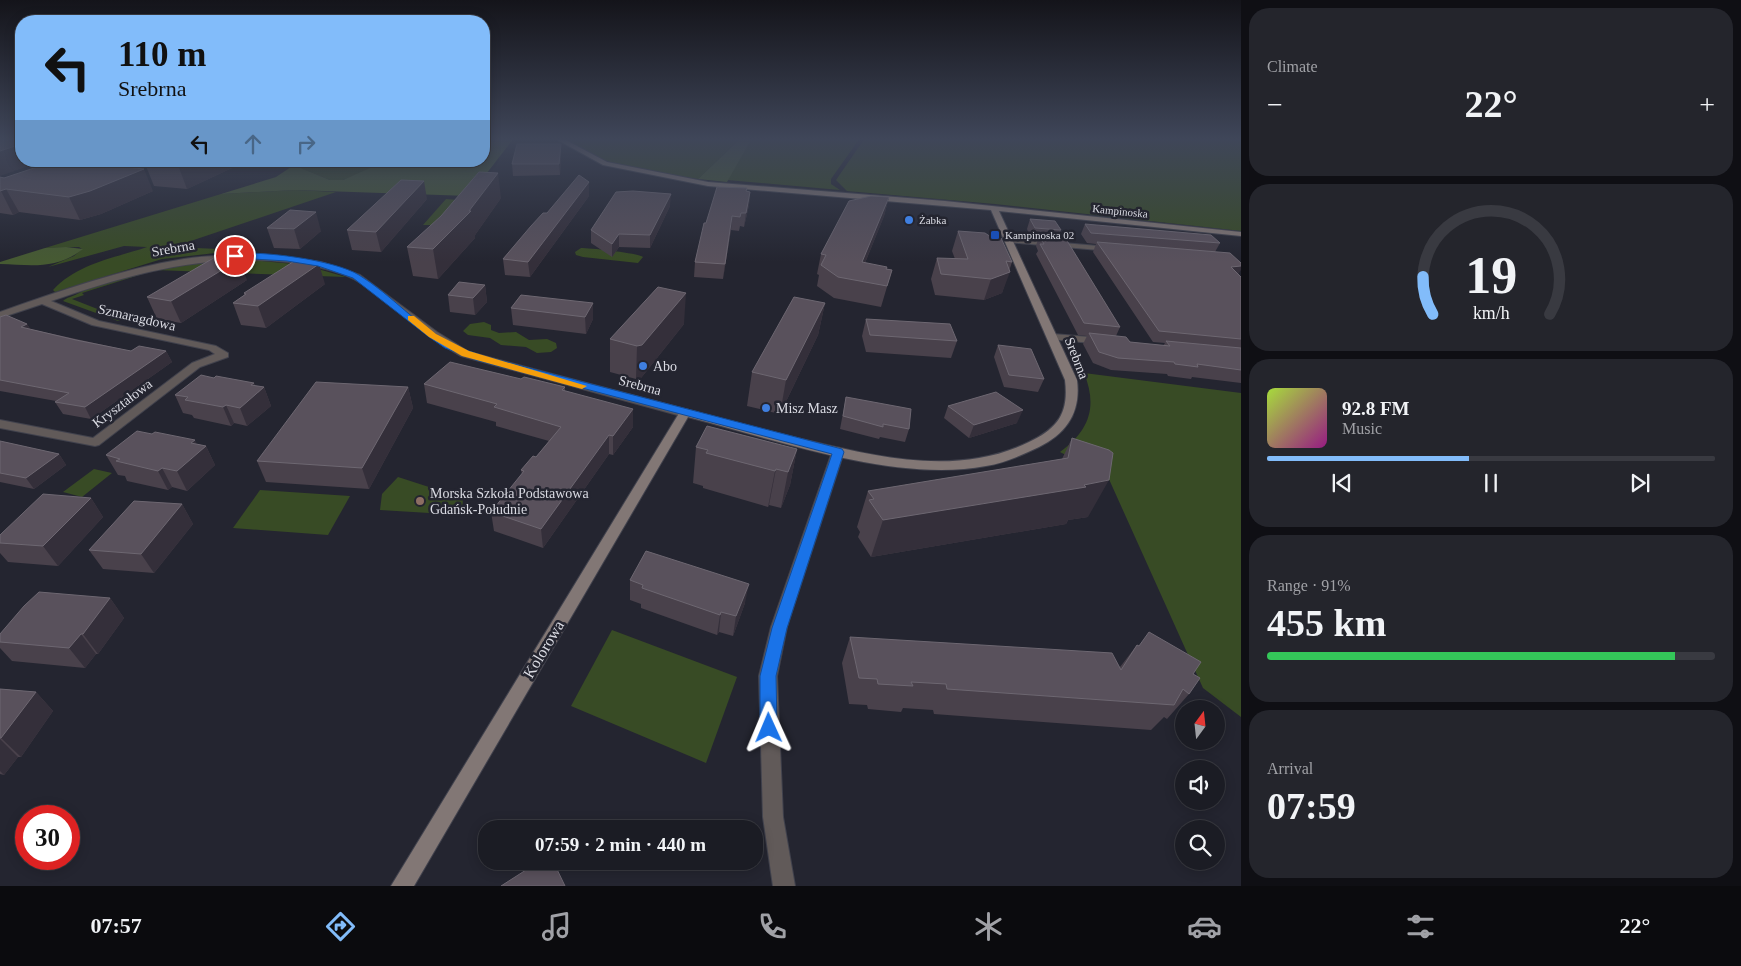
<!DOCTYPE html>
<html lang="en">
<head>
<meta charset="utf-8">
<style>
  body { margin:0; font-family:Georgia,serif; background:#24252c; color:#f1f3f6; height:100vh; display:flex; flex-direction:column; font-size:19px; white-space:nowrap }
  * { box-sizing:border-box; margin:0 }
  p { font-size:16px; color:#a0a1a6 }
  .icon { flex:none; width:28px; height:28px; fill:none; stroke:currentColor; stroke-width:2; stroke-linecap:round; stroke-linejoin:round }
  .map { position:relative; flex:1; overflow:hidden }
  .side { display:flex; flex-direction:column; gap:8px; padding:8px; background:#0f0f14; width:500px }
  .side>* { flex:none }
  .guide { position:absolute; left:15px; top:15px; width:475px; height:152px; border-radius:20px; box-shadow:0 2px 12px #0003,0 0 0 1px #393a41; background:#82bcfa; color:#111; overflow:hidden }
  .needle { width:32px; rotate:15deg }
  .controls { position:absolute; left:1175px; top:700px; display:grid; gap:10px }
  .controls a { display:grid; place-items:center; width:50px; height:50px; border-radius:50%; background:#1b1c24; box-shadow:0 2px 12px #0003,0 0 0 1px #393a41; font-size:25px }
  .speed { position:absolute; left:15px; top:805px; display:flex; gap:10px; font-size:25px; font-weight:700; text-align:center }
  .speed>* { display:grid; place-content:center; width:65px; height:65px; border-radius:50%; background:#1b1c24; box-shadow:0 2px 12px #0003,0 0 0 1px #393a41; line-height:1 }
  .speed .limit { border:8px solid #d22; background:#fff; color:#111 }
  .pin { position:absolute; display:grid; place-items:center; width:42px; height:42px; color:#fff; margin:-21px; border:2px solid #fff; border-radius:50%; box-shadow:0 1px 5px #0007 }
  .me { position:absolute; width:55px; margin:-28px; rotate:359deg; stroke-linejoin:round; filter:drop-shadow(0 0 4px #0008) }
  .turn { display:flex; align-items:center; gap:18px; height:105px; padding:0 20px; font-size:22px }
  .turn .icon { width:65px; height:65px; stroke-width:2.5 }
  .turn b { display:block; font-size:35px; line-height:42px }
  .lanes { display:flex; align-items:center; height:48px; padding:0 20px; background:#0003; justify-content:center; gap:25px; direction:ltr }
  .lanes .off { opacity:.35 }
  .big { font-size:38px; font-weight:700; line-height:1.1 }
  .side .widget { flex:1; display:flex; flex-direction:column; justify-content:center; gap:8px; min-width:0; padding:0 18px; border-radius:20px; background:#24252c }
  .side .dial { align-items:center; gap:0 }
  .dial svg { height:130px; overflow:visible; fill:none; stroke:#393a41; stroke-width:7; stroke-linecap:round; text-anchor:middle }
  .dial text { fill:#f1f3f6; stroke:none }
  .song { display:flex; align-items:center; gap:15px }
  .cover { width:60px; height:60px; border-radius:8px; background:linear-gradient(135deg,hsl(80 70% 55%),hsl(310 70% 35%)) }
  .played { height:5px; border-radius:2px; background:linear-gradient(90deg,#82bcfa 45%,#393a41 45%) }
  .keys { display:flex; justify-content:space-around; direction:ltr }
  .heat { display:flex; justify-content:space-between; align-items:center; font-size:28px; direction:ltr }
  .charge { height:8px; border-radius:4px; background:linear-gradient(90deg,#34c759 91%,#393a41 0) }
  .trip { position:absolute; left:478px; top:820px; width:285px; height:50px; border-radius:20px; background:#1b1c24; box-shadow:0 2px 12px #0003,0 0 0 1px #393a41; font-weight:700; line-height:50px; text-align:center }
  .menu { display:flex; height:80px; justify-content:space-around; align-items:center; background:#0b0b0e; color:#a0a1a6 }
  .menu .icon { width:35px; height:35px }
  .menu .current { color:#82bcfa }
  .menu b { font-size:22px; color:#f1f3f6 }
  main { display:flex; flex:1; min-height:0 }
  .map>svg:first-child { display:block }
</style>
</head>
<body>
<main>
<div class="map">
<svg width="1241" height="886" viewBox="0 0 1241 886">
  <rect width="100%" height="100%" fill="#242530"/>
  <g fill="#384b25">
    <path d="M563 138H741L698 179C656 172 596 167 563 138Z"/>
    <path d="M752 138H860L831 179V184L840 190 727 180Z"/>
    <path d="M865 138H1241V231L995 204 847 191 836 180Z"/>
    <path d="M306 161H386L387 163 343 180H330L297 167Z"/>
    <path d="M295 190 336 192 173 247 242 250 162 259 55 292 53 290C78 263 115 258 147 247L124 246 48 267 74 256 82 249 79 247 45 248 221 194Z"/>
    <path d="M446 199 458 200 436 225H423Z"/>
    <path d="M581 248C590 248 638 253 643 257L638 263 583 257 576 255 575 252Z"/>
    <path d="M240 259 304 265 346 277 155 270 82 293 84 295 72 299 123 319 118 321 63 301C67 297 72 297 77 294 123 271 185 264 240 259Z"/>
    <path d="M484 322 491 325V330L499 333 516 332 529 340 547 339 556 343 557 348 551 352 537 353 526 347 501 345 490 338 468 335 463 331 470 324Z"/>
    <path d="M1084 373 1241 393V717L1203 688 1108 477 1060 452C1089 431 1098 407 1084 373Z"/>
    <path d="M94 469 112 473 82 497 63 492Z"/>
    <path d="M398 477 463 498 462 515 380 510 382 494Z"/>
    <path d="M260 490 350 496 328 535 233 528Z"/>
    <path d="M612 630 737 677 706 763 571 706Z"/>
  </g>
  <g fill="#465a32">
    <path d="M484 138H514L469 196 295 190 221 194 276 177 300 161H306L298 167 330 180H343L386 161H484Z"/>
    <path d="M741 138H752L727 182 698 179Z"/>
    <path d="M66 247 83 249C57 270 31 265 0 264V262L45 248Z"/>
  </g>
  <g fill="none" stroke-linecap="round" stroke-linejoin="round">
    <g stroke="#41424d" stroke-width="2">
      <g id="street">
        <path d="M1005 238 1110 247 1114 249 1110 251 1008 242 1004 240Z"/>
        <path d="M260 254 321 262 360 275 437 332 469 352 689 410 691 413 685 417 461 356C433 341 410 320 384 301 375 293 365 285 354 279 333 269 311 265 288 262 205 253 129 274 51 301L99 321 216 346 228 353V357L200 367 99 445 95 446 0 428V420L93 438 192 363 215 354 209 350 92 325 42 304 0 318V312C60 291 121 269 184 259 209 255 234 255 260 254Z"/>
        <path d="M1053 334 1102 338 1107 341 1102 344 1049 339V335Z"/>
        <path d="M838 448 844 452 787 627 777 676 783 817 795 886H773L763 817 759 676 771 627 832 452Z"/>
      </g>
    </g>
    <g stroke="#41424d" stroke-width="2">
      <path id="secondary" d="M554 138H562L607 162 708 182 945 201 1241 232V236L999 211 1077 380C1081 411 1068 433 1039 447 1022 455 1005 463 986 466 896 483 777 440 688 417L414 886H391L681 410 685 409C727 420 768 431 810 441 882 458 959 476 1029 442 1058 428 1069 413 1065 380L991 210 708 186 603 165Z"/>
    </g>
    <use href="#street" fill="#615a59" fill-rule="evenodd"/>
    <use href="#secondary" fill="#827775" fill-rule="evenodd"/>
  </g>
  <g fill="#49414b">
    <path d="M561 155 560 175 513 176 512 164Z"/>
    <path d="M144 161H230L232 168 187 189 154 186Z"/>
    <path d="M0 177 153 191 101 214 80 220 19 212 13 215 0 213Z"/>
    <path d="M747 188 746 191 750 192 749 205 744 227 740 226 739 231 731 230 723 279 694 277 695 262 706 223Z"/>
    <path d="M589 196 530 277 505 275 503 259 547 213Z"/>
    <path d="M889 197 884 216 865 263 892 270 881 307 834 298 817 286 819 275 817 274 821 254Z"/>
    <path d="M501 198 475 235V238L438 279 413 276 407 247 441 216Z"/>
    <path d="M427 199 381 252 352 250 347 230Z"/>
    <path d="M670 206 650 248 619 247 612 257 591 243V230Z"/>
    <path d="M1030 219 1061 230 1058 238 1120 327 1116 336 1130 342 1163 346 1165 343 1153 342 1093 252 1096 244 1087 243 1081 234 1085 224 1220 243 1215 252 1241 277V383L1192 377 1191 379 1168 376 1167 374 1111 370 1093 363 1083 344 1087 336 1078 335 1036 254 1038 251 1036 246 1038 239 1031 238 1027 229Z"/>
    <path d="M267 228 321 231 300 249 274 248Z"/>
    <path d="M958 231 1012 262 1002 293 984 300 935 295 931 279 937 258 955 259 952 251Z"/>
    <path d="M247 280 181 323 157 319 147 297Z"/>
    <path d="M325 284 266 328 241 325 233 303 244 295V293Z"/>
    <path d="M485 285 487 302 475 315 450 312 448 295Z"/>
    <path d="M521 295 593 319 586 334 513 325 511 308Z"/>
    <path d="M825 303 818 335 780 414 747 406 752 372Z"/>
    <path d="M0 317 27 324 30 329 131 351H166L172 362 91 419 63 414 55 402 56 401 0 391Z"/>
    <path d="M866 319 957 341 951 358 866 352 862 336Z"/>
    <path d="M684 324 641 378 636 379 610 372V339Z"/>
    <path d="M998 345 1044 379 1038 392 1004 387 994 357Z"/>
    <path d="M214 378 254 383 255 386 264 387 271 406 247 426 234 423 231 426 194 418 192 415 183 413 175 395Z"/>
    <path d="M521 379 565 387V391L633 427 613 455 609 454 543 548 494 531 491 512 522 474 521 470 536 457 549 441 496 426V422L427 403 424 384Z"/>
    <path d="M408 387 413 408 369 489 266 482 257 461Z"/>
    <path d="M846 397 909 429 905 442 880 437 879 439 840 429Z"/>
    <path d="M948 406 1017 423 969 438 944 418Z"/>
    <path d="M1072 438 1088 517 1068 520 1066 524 871 557 858 537 860 532 857 527 868 491 1062 459Z"/>
    <path d="M0 441 59 454 66 465 34 489 0 482Z"/>
    <path d="M197 444 206 446 215 465 187 491 172 487 168 490 127 481 125 476 118 475 106 455Z"/>
    <path d="M696 447 797 449 790 485 781 508 769 505 768 507 703 488V486L693 483Z"/>
    <path d="M91 498 103 517 58 566 8 562 0 553V535Z"/>
    <path d="M182 504 193 524 154 573 103 569 89 550Z"/>
    <path d="M630 580 745 603 733 636 719 632 717 635 641 608V604L630 600Z"/>
    <path d="M110 598 124 618 98 654H96L85 668 12 661 0 648V634Z"/>
    <path d="M850 637 1120 667 1137 645 1193 674 1189 694 1167 719 1164 717 1151 730 934 714 933 710 903 708 901 712 868 709 867 705 849 704 842 663Z"/>
    <path d="M0 689 36 692 53 711 21 757H18L4 775 0 774Z"/>
  </g>
  <g fill="#342f3a">
    <path d="M21 144V161H43L0 176V151Z"/>
    <path d="M561 144V155L560 175 559 164Z"/>
    <path d="M185 161H230L232 168 187 189 178 165Z"/>
    <path d="M144 169 153 191 101 214 80 220 69 197Z"/>
    <path d="M498 173 501 198 475 235V238L438 279 433 249 469 211Z"/>
    <path d="M424 181 427 199 381 252 376 232Z"/>
    <path d="M589 182V196L530 277 528 262Z"/>
    <path d="M6 189 19 212 13 215 1 191Z"/>
    <path d="M750 192 749 205 744 227 746 213Z"/>
    <path d="M671 194 670 206 650 248V235Z"/>
    <path d="M889 197 884 216 858 280 862 262Z"/>
    <path d="M316 212 321 231 300 249 294 229Z"/>
    <path d="M732 216 731 230 723 279 725 264Z"/>
    <path d="M619 234V247L612 257V244Z"/>
    <path d="M240 259 247 280 181 323 171 301Z"/>
    <path d="M319 264 325 284 266 328 258 306Z"/>
    <path d="M1241 266V270L1237 276 1231 267Z"/>
    <path d="M1010 272 1002 293 984 300 991 279Z"/>
    <path d="M485 285 487 302 475 315 473 298Z"/>
    <path d="M686 293 684 324 641 378 636 379 637 346Z"/>
    <path d="M593 303V319L586 334 585 317Z"/>
    <path d="M825 303 818 335 780 414 786 380Z"/>
    <path d="M27 324 34 335 21 327Z"/>
    <path d="M166 351 172 362 91 419 85 407Z"/>
    <path d="M254 383 258 393 264 387 271 406 247 426 240 408 251 385Z"/>
    <path d="M408 387 413 408 369 489 362 468Z"/>
    <path d="M226 405 234 423 231 426 223 407Z"/>
    <path d="M633 409V427L613 455V436Z"/>
    <path d="M1023 410 1017 423 969 438 974 425Z"/>
    <path d="M609 435V454L543 548 541 529Z"/>
    <path d="M195 440 200 451 206 446 215 465 187 491 177 471 191 443Z"/>
    <path d="M797 449 790 485 781 508 788 472Z"/>
    <path d="M59 454 66 465 34 489 26 478Z"/>
    <path d="M162 468 172 487 168 490 158 471Z"/>
    <path d="M776 469 769 505 768 507 775 471Z"/>
    <path d="M1109 480 1088 517 1068 520 1066 524 871 557 883 520Z"/>
    <path d="M91 498 103 517 58 566 43 546Z"/>
    <path d="M182 504 193 524 154 573 141 554Z"/>
    <path d="M749 584 745 603 733 636 736 616Z"/>
    <path d="M110 598 124 618 98 654 83 634Z"/>
    <path d="M721 612 719 632 717 635 720 615Z"/>
    <path d="M81 634 96 654 85 668 69 648Z"/>
    <path d="M36 692 53 711 21 757 1 738Z"/>
    <path d="M0 739 18 757 4 775 0 771Z"/>
  </g>
  <g fill="#59515c" stroke="#6d6771">
    <path d="M0 138H21V144L0 151Z"/>
    <path d="M517 144H561L559 164H512Z"/>
    <path d="M55 161H69L144 169 90 191 69 197 6 189 0 191V177L4 178Z"/>
    <path d="M145 161H185L178 165Z"/>
    <path d="M479 172 498 173 469 211H471L433 249 407 247 441 216Z"/>
    <path d="M579 175 589 182 528 262 503 259 531 226 543 213H547Z"/>
    <path d="M401 180 424 181 376 232 347 230Z"/>
    <path d="M717 187 747 188 746 191 750 192 746 213H741L740 217 732 216 725 264 695 262 704 223H706Z"/>
    <path d="M633 191 671 194 650 235 619 234 612 244 591 230 616 192Z"/>
    <path d="M871 196 889 197 862 262 887 267 886 269 892 270 887 286 838 277 821 265 826 255 821 254 849 201Z"/>
    <path d="M290 210 316 212 294 229 267 228Z"/>
    <path d="M1030 219 1055 221 1061 230 1035 228Z"/>
    <path d="M1085 224 1211 235 1220 243 1091 233Z"/>
    <path d="M958 231 985 233 991 237 1001 238 1012 262 1006 261 1010 272 991 279 941 274 937 258 968 259Z"/>
    <path d="M1039 236 1066 239 1120 327 1084 323 1040 244H1044Z"/>
    <path d="M1097 242 1230 253 1241 263V266L1231 267 1241 277V339L1159 331Z"/>
    <path d="M217 256 240 259 171 301 147 297Z"/>
    <path d="M296 260 319 264 258 306 233 303 246 294 244 293Z"/>
    <path d="M459 282 485 285 473 298 448 295Z"/>
    <path d="M658 287 686 293 642 345 637 346 610 339Z"/>
    <path d="M521 295 593 303 585 317 511 308Z"/>
    <path d="M794 297 825 303 786 380 752 372Z"/>
    <path d="M6 315 27 324 21 327 76 340 131 351 139 346 166 351 85 407 55 402 69 393 0 380V317Z"/>
    <path d="M866 319 950 324 957 341 870 335Z"/>
    <path d="M1089 333 1126 337 1130 342 1170 346 1166 341 1241 348V370L1197 364 1198 367 1175 364 1174 362 1118 358 1099 352Z"/>
    <path d="M998 345 1031 349 1044 379 1009 375Z"/>
    <path d="M450 362 521 379 524 377 565 387 562 390 633 409 613 436 609 435 541 529 491 512 524 471 521 470 533 456 536 457 561 427 494 407 497 404 424 384Z"/>
    <path d="M201 375 214 378 216 376 254 383 251 385 264 387 240 408 226 405 223 407 185 400 188 397 175 395Z"/>
    <path d="M316 382 408 387 362 468 257 461Z"/>
    <path d="M996 392 1023 410 974 425 948 406Z"/>
    <path d="M846 397 911 409 909 429 883 424V427L843 416Z"/>
    <path d="M707 426 797 449 788 472 776 469 775 471 706 453 708 450 696 447Z"/>
    <path d="M137 431 152 434 155 432 195 440 191 443 206 446 177 471 162 468 158 471 116 461 120 459 106 455Z"/>
    <path d="M1072 438 1109 450 1113 453 1109 480 1084 485 1086 487 883 520 869 500 874 499 868 491 1068 458Z"/>
    <path d="M0 441 59 454 26 478 0 473Z"/>
    <path d="M43 494 91 498 43 546 0 543V535Z"/>
    <path d="M134 501 182 504 141 554 89 550Z"/>
    <path d="M646 551 749 584 736 616 721 612 720 615 642 588 643 585 630 580Z"/>
    <path d="M39 592 110 598 83 634H81L69 648 0 642V634L24 606Z"/>
    <path d="M1149 632 1201 662 1193 674 1200 678 1189 694 1183 689 1174 705 947 689 946 684 911 682 913 686 878 684 877 679 859 678 850 637 1112 653 1121 670 1137 645 1139 646Z"/>
    <path d="M0 689 36 692 1 738H0Z"/>
    <path d="M540 861H553L565 886H501Z"/>
  </g>
  <linearGradient id="sky" x2="0" y2="1"><stop stop-color="#14141a"/><stop offset="0.53" stop-color="#3f4659"/><stop offset="1" stop-color="#3f4659" stop-opacity="0"/></linearGradient>
  <rect width="1241" height="262" fill="url(#sky)"/>
  <path fill="#1a73e8" stroke="#114b97" d="M232 254C260 250 335 260 359 275 392 295 417 326 451 344 461 349 473 352 483 356L842 449 844 452 787 628 776 676 777 728 775 734 769 736 763 734 760 728V676L772 628 832 454 476 360 445 348 429 337 353 278 318 266 287 261 235 258H232Z"/>
  <path fill="#f59e0b" d="M408 316H414L436 334 469 351 587 386 582 389 462 356 429 337 408 320Z"/>
  <g fill="#3f7fe0" stroke="#242530" stroke-width="2">
    <circle cx="909" cy="220" r="5"/>
    <circle cx="643" cy="366" r="5"/>
    <circle cx="766" cy="408" r="5"/>
  </g>
  <rect fill="#1a4fb4" stroke="#242530" stroke-width="2" x="990" y="230" width="10" height="10" rx="2.5"/>
  <circle fill="#8d6e63" stroke="#242530" stroke-width="2" cx="420" cy="501" r="5"/>
  <g text-anchor="middle" stroke-width="5" stroke-linejoin="round" paint-order="stroke">
    <g font-size="11" fill="#dadbe3" stroke="#242530">
      <text transform="translate(1120 211) rotate(6)" y="4">Kampinoska</text>
    </g>
    <g font-size="11" fill="#dadbe3" stroke="#242530" text-anchor="start">
      <text x="919" y="224">Żabka</text>
      <text x="1005" y="239">Kampinoska 02</text>
    </g>
    <g font-size="14" fill="#dadbe3" stroke="#242530">
      <text transform="translate(173 248) rotate(-10)" y="5">Srebrna</text>
      <text transform="translate(137 317) rotate(13)" y="5">Szmaragdowa</text>
      <text transform="translate(1077 358) rotate(69)" y="5">Srebrna</text>
      <text transform="translate(640 385) rotate(15)" y="5">Srebrna</text>
      <text transform="translate(122 403) rotate(-37)" y="5">Kryształowa</text>
    </g>
    <g font-size="14" fill="#dadbe3" stroke="#242530" text-anchor="start">
      <text x="653" y="371">Abo</text>
      <text x="776" y="413">Misz Masz</text>
      <text x="430" y="498">Morska Szkoła Podstawowa<tspan x="430" dy="16">Gdańsk-Południe</tspan></text>
    </g>
    <g font-size="16" fill="#dadbe3" stroke="#242530">
      <text transform="translate(543 649) rotate(-59)" y="6">Kolorowa</text>
    </g>
  </g>
</svg>
<div class="controls">
<a><svg class="needle" viewBox="-14 -14 28 28"><path d="M0-13l5 13h-10z" fill="#e53935"/><path d="M0 13l5-13h-10z" fill="#a0a1a6"/></svg></a>
<a><svg class="icon" aria-label="sound" viewBox="0 0 24 24"><path d="M4 9h4l5-4v14l-5-4H4zM17 9q2 3 0 6"/></svg></a>
<a><svg class="icon" aria-label="search" viewBox="0 0 24 24"><circle cx="10" cy="10" r="6"/><path d="M15 15l6 6"/></svg></a>
</div>
<div class="speed"><div class="limit">30</div></div>
<div class="pin" style="left:235px;top:256px;background:#d93025"><svg class="icon" aria-label="arrive" viewBox="0 0 24 24"><path d="M6 21V4h12l-3 4 3 4H6"/></svg></div>
<svg class="me" style="left:769px;top:728px" viewBox="-20 -20 40 40"><path d="M0-17L14 15 0 8-14 15z" fill="#1a73e8" stroke="#fff" stroke-width="4"/></svg>
<div class="trip">07:59 · 2 min · 440 m</div>
<div class="guide">
<div class="turn"><svg class="icon" aria-label="left" viewBox="0 0 24 24"><path d="M17 20v-9H6M10 6l-5 5 5 5"/></svg><div><b>110 m</b>Srebrna</div></div>
<div class="lanes"><svg class="icon" aria-label="left" viewBox="0 0 24 24"><path d="M17 20v-9H6M10 6l-5 5 5 5"/></svg><svg class="icon off" aria-label="ahead" viewBox="0 0 24 24"><path d="M12 20V5M6 11l6-6 6 6"/></svg><svg class="icon off" aria-label="right" viewBox="0 0 24 24"><path d="M7 20v-9h11M14 6l5 5-5 5"/></svg></div>
</div>
</div>
<section class="side">
<div class="widget"><p>Climate</p>
<div class="heat"><a>−</a><b class="big">22°</b><a>+</a></div>
</div>
<div class="widget dial"><svg viewBox="0 0 100 80">
<path d="M14 69A42 42 0 1 1 86 69"/>
<path d="M14 69A42 42 0 0 1 8 46" stroke="#82bcfa"/>
<text x="50" y="56" font-size="32" font-weight="700">19</text>
<text x="50" y="72" font-size="11">km/h</text>
</svg></div>
<div class="widget">
<div class="song"><i class="cover"></i><div><b>92.8 FM</b><p>Music</p></div></div>
<div class="played"></div>
<div class="keys"><svg class="icon" aria-label="previous" viewBox="0 0 24 24"><path d="M18 5L8 12l10 7zM5 5v14"/></svg><svg class="icon" aria-label="pause" viewBox="0 0 24 24"><path d="M8 5v14M16 5v14"/></svg><svg class="icon" aria-label="next" viewBox="0 0 24 24"><path d="M6 5l10 7-10 7zM19 5v14"/></svg></div>
</div>
<div class="widget"><p>Range · 91%</p><b class="big">455 km</b><div class="charge"></div></div>
<div class="widget"><p>Arrival</p><b class="big">07:59</b></div>
</section>
</main>
<nav class="menu">
<b>07:57</b>
<svg class="icon current" aria-label="directions" viewBox="0 0 24 24"><path d="M12 3l9 9-9 9-9-9zM9 14v-3h6M13 9l2 2-2 2"/></svg>
<svg class="icon" aria-label="music" viewBox="0 0 24 24"><path d="M9 18V5l10-2v13"/><circle cx="6" cy="18" r="3"/><circle cx="16" cy="16" r="3"/></svg>
<svg class="icon" aria-label="phone" viewBox="0 0 24 24"><path d="M5 4h4l2 5-3 2q2 4 5 5l2-3 5 2v4C11 20 4 13 5 4z"/></svg>
<svg class="icon" aria-label="climate" viewBox="0 0 24 24"><path d="M12 3v18M4 7l16 10M4 17L20 7"/></svg>
<svg class="icon" aria-label="car" viewBox="0 0 24 24"><path d="M5 17H2v-5l4-1 3-4h7l3 4 3 1v5h-3M9 17h6M6 11h13"/><circle cx="7" cy="17" r="2"/><circle cx="17" cy="17" r="2"/></svg>
<svg class="icon" aria-label="filters" viewBox="0 0 24 24"><path d="M4 7h16M4 17h16"/><circle cx="9" cy="7" r="2"/><circle cx="15" cy="17" r="2"/></svg>
<b>22°</b>
</nav>
</body>
</html>
